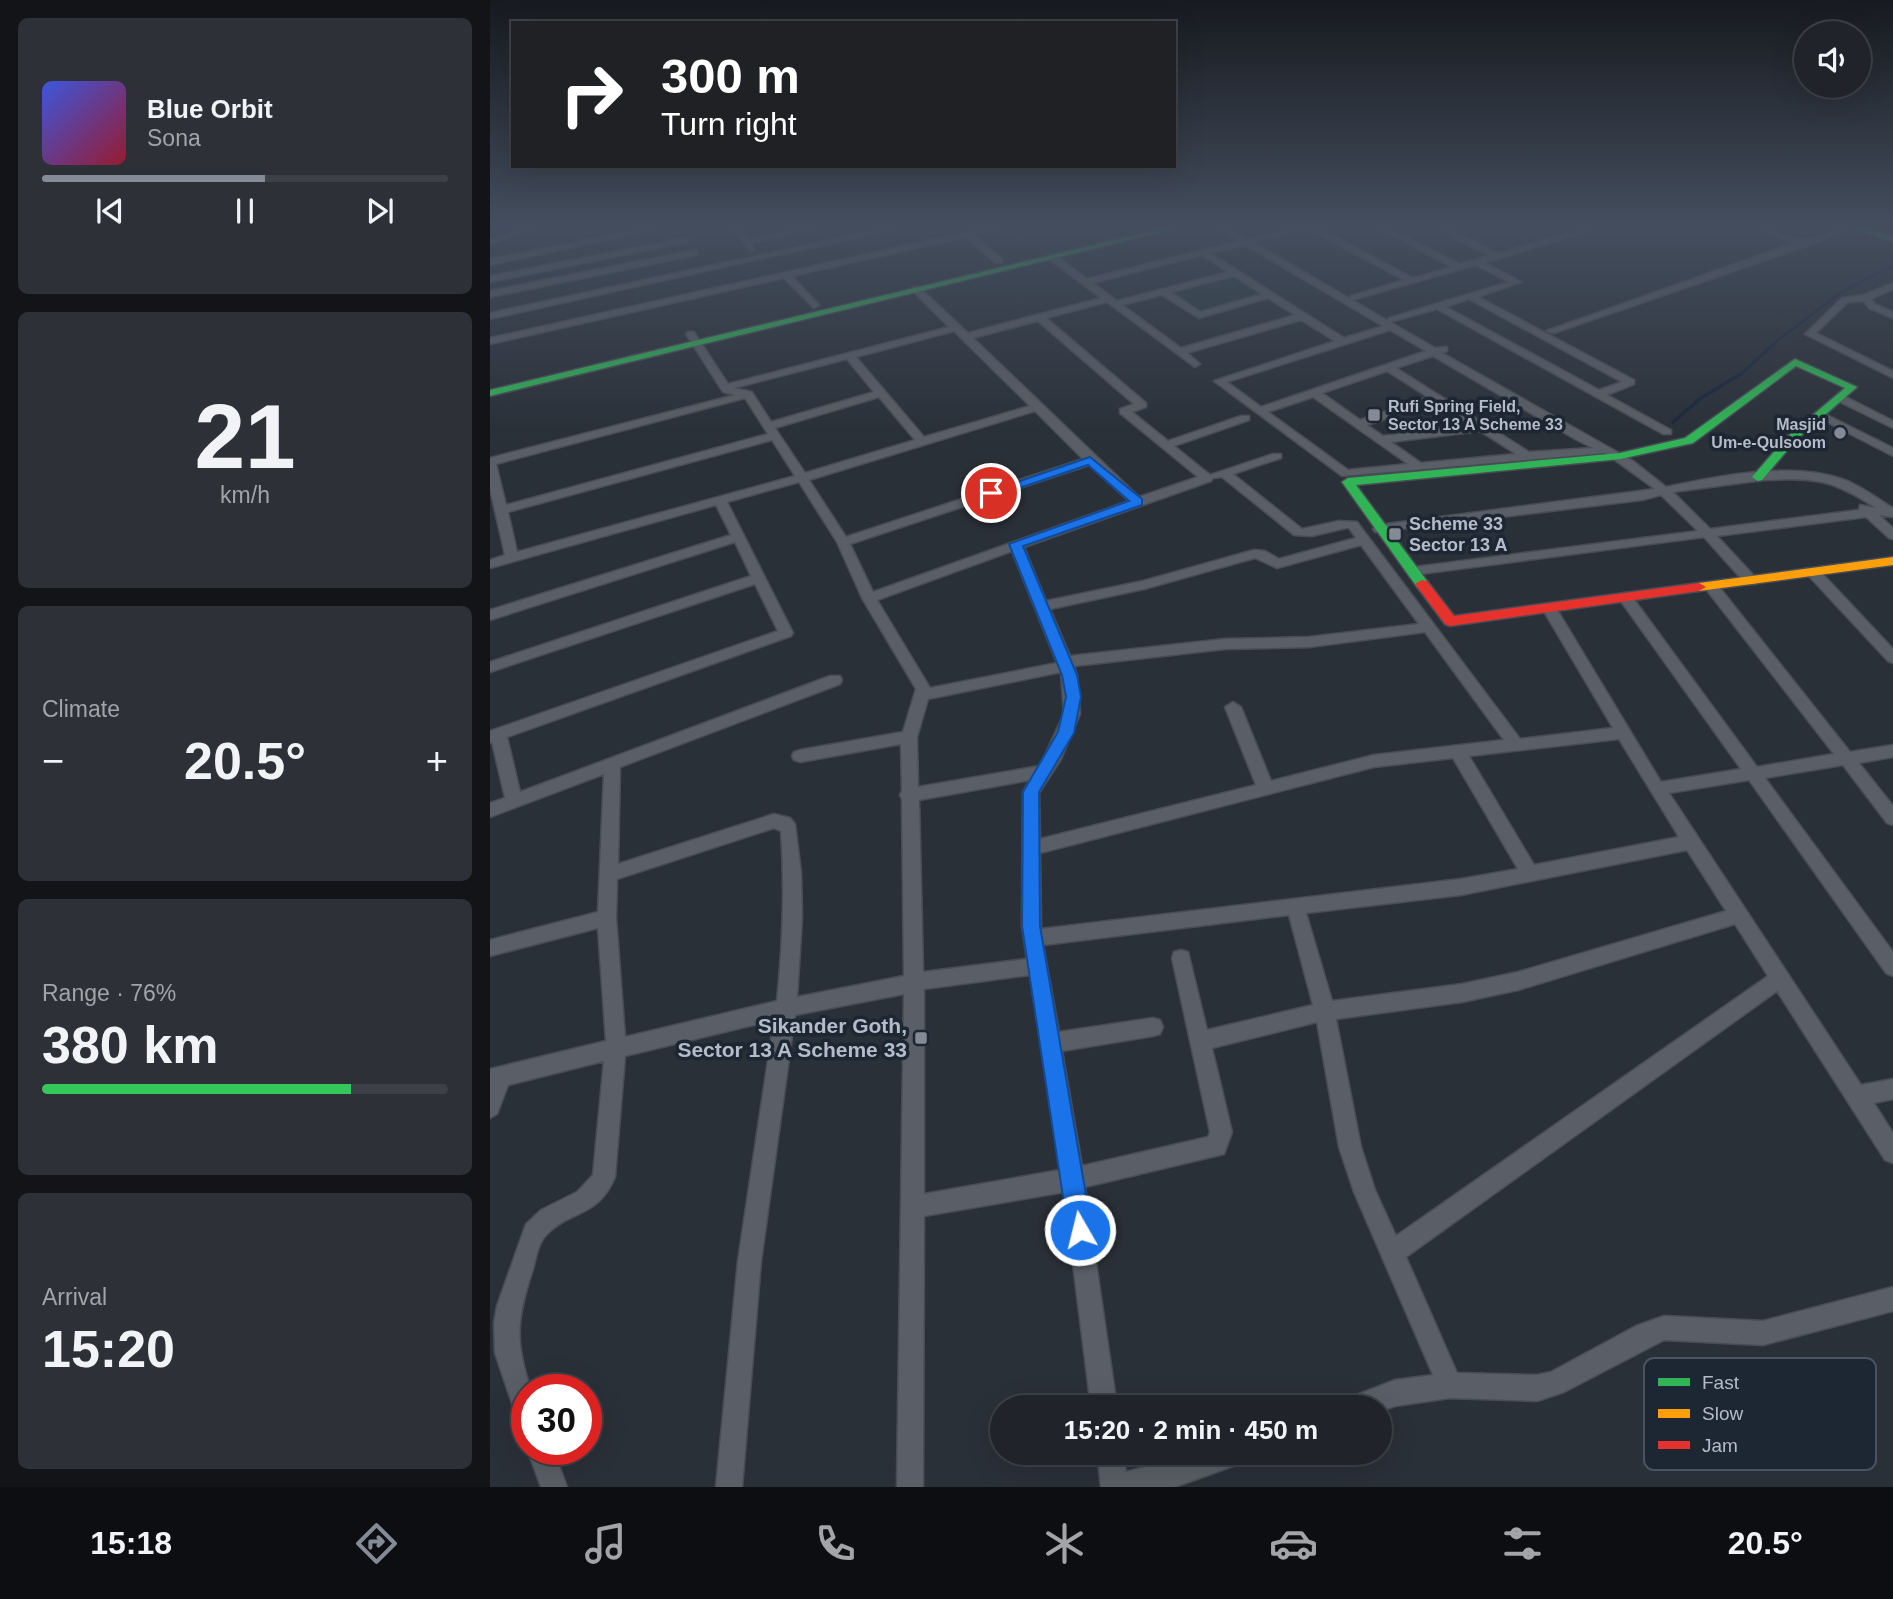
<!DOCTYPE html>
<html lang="en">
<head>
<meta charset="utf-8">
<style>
  body { margin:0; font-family:Helvetica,sans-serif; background:#2d3036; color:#f1f3f6; height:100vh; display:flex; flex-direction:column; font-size:26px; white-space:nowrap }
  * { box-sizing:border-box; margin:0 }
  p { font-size:23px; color:#a2a4a8 }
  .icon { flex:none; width:38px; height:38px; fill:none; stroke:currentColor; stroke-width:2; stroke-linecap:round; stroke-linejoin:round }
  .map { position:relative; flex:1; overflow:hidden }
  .sheet { display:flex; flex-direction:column; gap:18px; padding:18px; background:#121417; width:490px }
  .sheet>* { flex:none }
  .hud { position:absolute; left:21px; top:21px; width:665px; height:147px; border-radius:0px; box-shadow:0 7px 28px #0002,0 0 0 2px #3d4147; background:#202124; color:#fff; overflow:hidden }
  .buttons { position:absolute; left:1304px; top:21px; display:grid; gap:14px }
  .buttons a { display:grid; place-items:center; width:77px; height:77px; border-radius:50%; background:#20242a; box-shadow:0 7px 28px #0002,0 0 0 2px #3d4147; font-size:35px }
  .speed { position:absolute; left:21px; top:1374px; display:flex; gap:14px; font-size:35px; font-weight:700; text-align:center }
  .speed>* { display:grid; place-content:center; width:91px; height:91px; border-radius:50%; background:#20242a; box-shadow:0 7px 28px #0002,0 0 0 2px #3d4147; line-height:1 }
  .speed .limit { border:10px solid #d22; background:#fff; color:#111 }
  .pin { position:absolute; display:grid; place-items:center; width:60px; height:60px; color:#fff; margin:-30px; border:4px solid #fff; border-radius:50%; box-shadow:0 2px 7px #0007 }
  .me { position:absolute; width:77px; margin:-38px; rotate:352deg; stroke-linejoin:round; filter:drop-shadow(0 0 5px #0008) }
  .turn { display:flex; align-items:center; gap:24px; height:147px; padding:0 35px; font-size:32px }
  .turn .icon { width:91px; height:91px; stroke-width:2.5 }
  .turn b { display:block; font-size:49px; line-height:60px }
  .big { font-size:52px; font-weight:600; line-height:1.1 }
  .sheet .card { flex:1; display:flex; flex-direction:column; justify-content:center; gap:10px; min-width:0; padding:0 24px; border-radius:10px; background:#2d3036 }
  .sheet .dial { align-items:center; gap:0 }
  .dial b { font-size:91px; line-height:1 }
  .song { display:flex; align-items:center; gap:21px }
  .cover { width:84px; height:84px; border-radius:10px; background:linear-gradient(135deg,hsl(230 70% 55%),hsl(350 70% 35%)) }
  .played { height:7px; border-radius:4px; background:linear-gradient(90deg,#848b96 55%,#3d4147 55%) }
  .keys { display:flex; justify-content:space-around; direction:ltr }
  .heat { display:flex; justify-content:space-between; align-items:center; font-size:38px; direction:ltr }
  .charge { height:10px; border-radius:5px; background:linear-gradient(90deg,#34c759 76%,#3d4147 0) }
  .trip { position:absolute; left:500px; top:1395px; width:402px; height:70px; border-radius:35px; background:#20242a; box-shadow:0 7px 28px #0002,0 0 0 2px #3d4147; font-weight:600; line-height:70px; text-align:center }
  .menu { display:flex; height:112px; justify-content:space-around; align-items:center; background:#0d0e11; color:#a2a4a8 }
  .menu .icon { width:49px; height:49px }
  .menu .selected { color:#848b96 }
  .menu b { font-size:32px; color:#f1f3f6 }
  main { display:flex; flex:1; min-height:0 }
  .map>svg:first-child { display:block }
</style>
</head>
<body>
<main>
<section class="sheet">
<div class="card">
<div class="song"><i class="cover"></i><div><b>Blue Orbit</b><p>Sona</p></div></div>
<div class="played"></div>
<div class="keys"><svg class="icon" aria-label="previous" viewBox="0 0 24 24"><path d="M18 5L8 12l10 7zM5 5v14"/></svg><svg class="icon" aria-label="pause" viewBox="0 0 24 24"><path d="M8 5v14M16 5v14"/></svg><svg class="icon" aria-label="next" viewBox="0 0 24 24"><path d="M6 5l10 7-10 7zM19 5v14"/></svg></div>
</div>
<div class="card dial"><b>21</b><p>km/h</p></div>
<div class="card"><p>Climate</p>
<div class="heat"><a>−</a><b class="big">20.5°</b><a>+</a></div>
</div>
<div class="card"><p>Range · 76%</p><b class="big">380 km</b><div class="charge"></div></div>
<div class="card"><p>Arrival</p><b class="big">15:20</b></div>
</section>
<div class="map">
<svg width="1403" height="1487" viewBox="0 0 1403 1487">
  <rect width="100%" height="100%" fill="#2a3038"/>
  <path fill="#273a3e" d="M742 275 772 294 710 311 681 292Z"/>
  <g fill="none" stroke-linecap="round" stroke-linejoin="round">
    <g stroke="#19273c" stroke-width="2.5">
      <path d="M0 238 34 226"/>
      <path d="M1250 375 1288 340 1353 291 1403 266"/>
    </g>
    <path stroke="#19273c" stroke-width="3.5" d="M1183 422 1211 398 1252 373"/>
    <g stroke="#484c55" stroke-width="3">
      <g id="street">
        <path d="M39 226H51L0 244V239Z"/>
        <path d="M166 226H182L0 265V259Z"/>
        <path d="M239 226H269L251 231 258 239 321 226H337L261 243 265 249 261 252Z"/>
        <path d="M405 226H420L0 319V313Z"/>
        <path d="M503 226H518L484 235 512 259V263H506L476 237 302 276 329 305 324 308 294 278 0 344V338Z"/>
        <path d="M725 226H735L757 239 808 226H825L923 278 962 267 884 226H894L970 264 1000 256 941 226H952L1009 253 1102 226H1115L995 263 1031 282 988 297 1144 380V384L1117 395 1181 430V434H1173L947 309 900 322 945 348 957 347V351L952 353 1143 461 1176 487C1227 476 1302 461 1352 479 1370 485 1386 498 1403 508V517L1389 515 1403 528V539L1399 538 1376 517 1227 536 1266 578V584H1256L1214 537 922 575 915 571 917 568 1208 531 1171 495 1152 500 885 532 883 529 889 525 1165 489 1115 453 852 476 724 381 845 341 811 320 697 353 710 364 705 367 617 302 556 318 656 403V407L642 412 678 441 751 416H759V420L684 446 720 475 783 454H791V458L743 474 812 529 849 521 867 522 1030 739 1123 728 1052 608 1059 604 1066 608 1171 782 1251 769 1130 600 1128 597 1130 594H1140L1267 767 1344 754 1216 589V583H1226L1360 752 1403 745V757L1369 763 1403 806V825L1397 823 1353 765 1275 778 1403 952V976L1396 973 1259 780 1179 793 1371 1085 1403 1079V1099L1384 1103 1403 1133V1163L1395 1160 1287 991 916 1257 967 1373 1047 1375 1061 1372 1146 1326 1174 1316 1273 1321 1403 1287V1311L1273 1345 1174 1340 1074 1392 1047 1401 960 1398 905 1406 891 1411V1407H855L859 1398 905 1380 943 1375 864 1192 849 1147 827 1022 722 1048 742 1132 734 1154 595 1187 627 1407H601L574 1192 434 1216 433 1487H407L414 994 305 1015 271 1261 252 1487H226L248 1261 284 1020 135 1056 125 1177C108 1218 82 1209 57 1234 48 1243 46 1258 43 1269 27 1318 24 1340 41 1390H37V1425L28 1421 5 1353 4 1323 7 1306 36 1224 51 1210 87 1192 103 1175 114 1061 18 1085 7 1114 0 1118V1069L116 1041 108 928 0 956V940L108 912 114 774 0 817V803L15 798 2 742 0 743V731L288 631 265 584 0 672V662L261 576 245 542 0 620V610L241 535 226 505 0 568V560L15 555 0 489V458L245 395 233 392 196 334 198 332H204L238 384 459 327 423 291V287H429L478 333 611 298 559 259V255H565L597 279 749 241ZM818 229 914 280 861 296 860 299 763 242ZM755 245 893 326 854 338 720 253ZM712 255 738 272 627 301 603 283ZM986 265 1019 282 899 318 898 321 862 300ZM744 276 772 294 710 312 681 292ZM672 295 709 318 778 298 805 315 691 348 632 305ZM979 299 1132 382 1109 390 956 307ZM548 321 644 404 630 409V413L708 477 649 497 483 338ZM900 330 936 351 771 407 737 382ZM464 331 540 406 434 437 366 357ZM943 356 1085 439 1103 448 1039 452 906 368ZM357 359 384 392 281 422 262 392 244 388ZM897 371 938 397 870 420 832 393ZM389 397 425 440 315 473 285 428ZM823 397 918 464 858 470 778 412ZM255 398 278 434 16 505 6 464ZM945 402 981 425 893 436 877 425ZM545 411 593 459 356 537 319 480ZM990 431 1026 454 931 463 901 442ZM282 440 305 476 27 552 18 512ZM599 465 639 501 383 592 360 544ZM732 477 804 535 822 536 856 528H859L866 538 789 559 775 551 764 550 653 581 556 601 534 547 721 481 723 478ZM1273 480C1326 478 1341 479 1386 508L1370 505 1369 510 1220 529 1183 492ZM309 482 347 542 372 598 426 689 413 732 310 750 304 752 302 756 304 760 310 762 411 744 412 791 410 795 412 799 414 976 307 997 312 918 311 873 305 824 300 818 284 814 128 864 130 767 350 684 352 680 350 676H340L30 792 17 737 301 636 303 633 237 502ZM871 545 929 624 819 637 735 639 580 656 560 609 654 589 765 558 787 568ZM522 551 567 663 440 688 387 600ZM935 632 1014 740 884 755 781 781 751 707 743 702 735 707 766 785 550 839 549 793 571 759 590 714 587 675 584 666 735 649 819 647ZM571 672 574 714 550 766 428 787 427 737 438 699ZM1129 739 1189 837 1044 865 979 756ZM963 758 1028 869 971 879 551 929 550 853 884 767ZM540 780 533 792 532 926 537 959 433 972 429 800ZM284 828 291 831C295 888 293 944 287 1001L135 1037 126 918 127 879ZM1197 850 1236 911 1028 972 972 984 842 1001 816 913 971 895ZM799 915 823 1005 717 1030 698 952 691 950 684 952 682 958 720 1132 718 1137 592 1166 572 1051 663 1036 670 1034 673 1027 670 1020 663 1018 569 1032 553 945ZM1245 924 1278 976 906 1236 885 1190 871 1147 846 1019 972 1002 1028 990ZM540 975 570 1170 434 1194V989Z"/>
        <path d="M1261 226C1279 226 1292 237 1310 240 1324 241 1346 226 1364 226L1317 246 1064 333 1056 331 1304 243Z"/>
        <path d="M195 238H198V242L0 282V276Z"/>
        <path d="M204 250 207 251V255L0 297V291Z"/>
        <path d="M1403 283V289L1381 299 1385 304 1403 312V318L1379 308 1374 301 1358 302 1326 333 1403 371V378L1315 334 1352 298 1374 295Z"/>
        <path d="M1348 397H1356L1403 421V428L1348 401Z"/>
        <path d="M1331 412 1403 448V456L1327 417V413Z"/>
        <path d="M1323 568 1328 569 1403 649V663L1398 661 1318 575 1316 572Z"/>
        <path d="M37 1449H63L77 1487H51Z"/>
        <path d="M607 1452H633L636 1472 712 1452H761L757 1461 685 1487H611Z"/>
      </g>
    </g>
    <g stroke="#484c55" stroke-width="3">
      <g id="fast">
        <path d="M683 226H697L0 396V390Z"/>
        <path d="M1356 226H1368L1403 237V242Z"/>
        <path d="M1305 359 1367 387 1306 440 1272 480 1268 481 1262 477 1298 436 1355 388 1306 366 1203 443 1130 459 866 485 937 581V587H927L852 482 858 478 1130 453 1195 438Z"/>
      </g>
    </g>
    <g stroke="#484c55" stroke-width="3">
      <path id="slow" d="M1403 557V565L1209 591 1202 587 1209 583Z"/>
    </g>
    <g stroke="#484c55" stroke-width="3">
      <path id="jam" d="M932 580 937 581 964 616 1209 583 1216 587 1209 591 960 626 955 624 925 584Z"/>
    </g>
    <use href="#street" fill="#5a5e66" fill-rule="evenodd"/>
    <use href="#fast" fill="#30b455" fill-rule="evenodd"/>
    <use href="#slow" fill="#ff9f0a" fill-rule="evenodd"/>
    <use href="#jam" fill="#e5322d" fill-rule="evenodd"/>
  </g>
  <linearGradient id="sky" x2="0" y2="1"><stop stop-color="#171a1f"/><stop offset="0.52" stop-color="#444e5e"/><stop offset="1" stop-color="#444e5e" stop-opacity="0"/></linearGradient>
  <rect width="1403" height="434" fill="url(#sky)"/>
  <path fill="#1a73e8" stroke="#114b97" stroke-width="2" d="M600 457 652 499V505L533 546 587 675 591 697 584 733 549 792 550 926 602 1230 598 1238 590 1242 582 1238 578 1230 532 926 533 792 568 732 576 697 572 675 519 544 639 501 598 465 505 496 495 493Z"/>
  <g fill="#848b96" stroke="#1d2633" stroke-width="2.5">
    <rect x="877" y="408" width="14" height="14" rx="3.5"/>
    <circle cx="1350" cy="433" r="7"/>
    <rect x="898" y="527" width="14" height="14" rx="3.5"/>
    <rect x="424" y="1031" width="14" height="14" rx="3.5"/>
  </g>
  <g text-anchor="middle" stroke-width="7" stroke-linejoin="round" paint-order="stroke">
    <g font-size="16" font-weight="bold" fill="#b4bcc9" stroke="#1d2633" text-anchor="start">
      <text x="898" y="412">Rufi Spring Field,<tspan x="898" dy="18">Sector 13 A Scheme 33</tspan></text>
      <text x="1336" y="430" text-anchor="end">Masjid<tspan x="1336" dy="18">Um-e-Qulsoom</tspan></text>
    </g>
    <g font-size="18" font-weight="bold" fill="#b4bcc9" stroke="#1d2633" text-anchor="start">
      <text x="919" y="530">Scheme 33<tspan x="919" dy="21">Sector 13 A</tspan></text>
    </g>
    <g font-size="21" font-weight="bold" fill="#b4bcc9" stroke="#1d2633" text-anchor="end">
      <text x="417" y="1033">Sikander Goth,<tspan x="417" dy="24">Sector 13 A Scheme 33</tspan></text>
    </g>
  </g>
  <rect x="1154" y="1358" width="232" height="112" rx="10" fill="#1d2633" stroke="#4a5360" stroke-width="2"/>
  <rect x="1168" y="1378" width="32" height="8" fill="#30b455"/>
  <rect x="1168" y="1409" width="32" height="9" fill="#ff9f0a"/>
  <rect x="1168" y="1441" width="32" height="8" fill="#e5322d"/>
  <g font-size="19" fill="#b4bcc9">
    <text x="1212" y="1389">Fast</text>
    <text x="1212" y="1420">Slow</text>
    <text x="1212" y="1452">Jam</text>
  </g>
</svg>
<div class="buttons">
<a><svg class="icon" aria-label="sound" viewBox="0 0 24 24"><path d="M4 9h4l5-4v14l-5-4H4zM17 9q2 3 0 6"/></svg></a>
</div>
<div class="speed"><div class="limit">30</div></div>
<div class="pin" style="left:501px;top:493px;background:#d93025"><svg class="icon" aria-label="arrive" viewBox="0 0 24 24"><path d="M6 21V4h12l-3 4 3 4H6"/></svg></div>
<svg class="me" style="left:590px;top:1230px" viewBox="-20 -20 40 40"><circle r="17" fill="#1a73e8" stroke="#fff" stroke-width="3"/><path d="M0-11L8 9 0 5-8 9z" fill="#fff"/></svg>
<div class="trip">15:20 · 2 min · 450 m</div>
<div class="hud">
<div class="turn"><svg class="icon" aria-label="right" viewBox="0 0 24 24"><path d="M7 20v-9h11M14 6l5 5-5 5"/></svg><div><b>300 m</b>Turn right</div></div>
</div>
</div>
</main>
<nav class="menu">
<b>15:18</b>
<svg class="icon selected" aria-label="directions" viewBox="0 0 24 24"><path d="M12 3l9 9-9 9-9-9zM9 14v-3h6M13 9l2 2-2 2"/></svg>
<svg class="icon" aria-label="music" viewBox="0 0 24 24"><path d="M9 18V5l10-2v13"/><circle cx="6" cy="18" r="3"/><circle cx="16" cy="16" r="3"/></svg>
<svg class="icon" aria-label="phone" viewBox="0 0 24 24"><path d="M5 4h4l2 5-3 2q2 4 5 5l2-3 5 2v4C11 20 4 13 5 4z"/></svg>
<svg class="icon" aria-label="climate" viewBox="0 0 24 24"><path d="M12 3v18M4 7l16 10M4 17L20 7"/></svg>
<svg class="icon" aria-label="car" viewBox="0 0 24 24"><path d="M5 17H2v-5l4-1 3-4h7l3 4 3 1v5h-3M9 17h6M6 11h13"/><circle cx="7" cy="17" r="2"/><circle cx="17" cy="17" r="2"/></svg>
<svg class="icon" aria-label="filters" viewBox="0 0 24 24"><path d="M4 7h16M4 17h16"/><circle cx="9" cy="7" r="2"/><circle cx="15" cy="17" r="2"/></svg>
<b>20.5°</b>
</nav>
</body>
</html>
